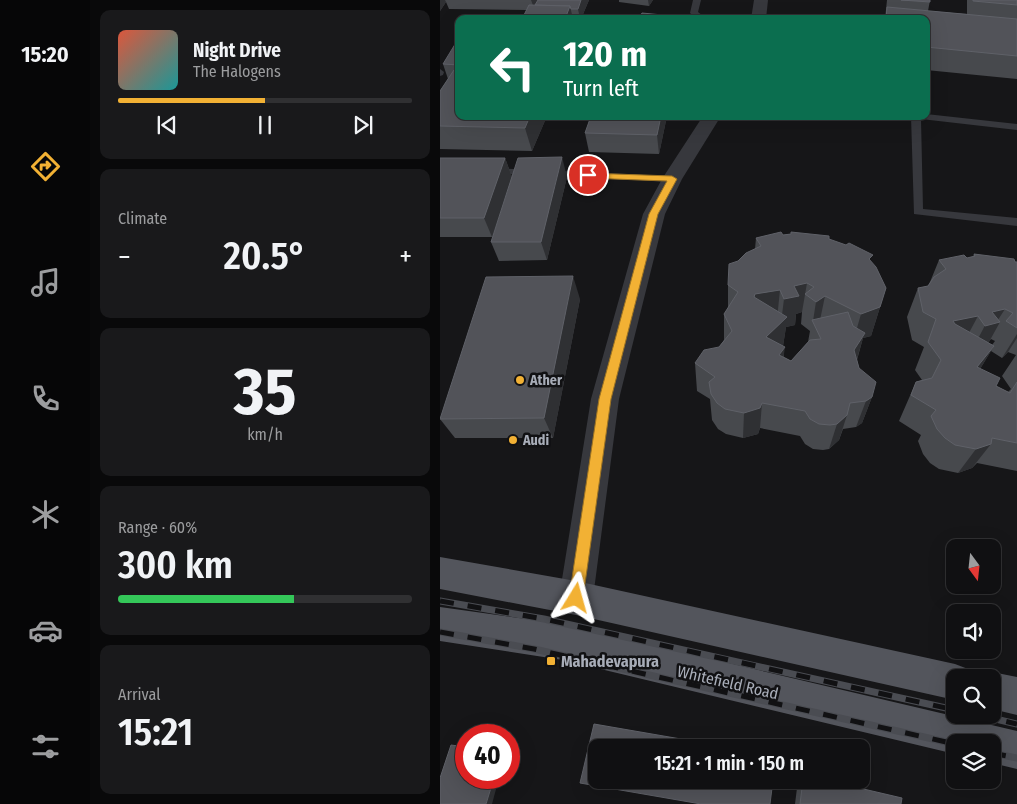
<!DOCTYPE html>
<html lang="en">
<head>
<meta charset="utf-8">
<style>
  body { margin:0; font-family:"Fira Sans Condensed",sans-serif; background:#19191b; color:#f1f3f6; height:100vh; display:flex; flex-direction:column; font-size:19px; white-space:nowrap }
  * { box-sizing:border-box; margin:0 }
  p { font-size:16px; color:#9c9d9f }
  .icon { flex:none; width:28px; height:28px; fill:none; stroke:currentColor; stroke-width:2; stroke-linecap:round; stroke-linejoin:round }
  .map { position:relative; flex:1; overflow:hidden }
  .side { display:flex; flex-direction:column; gap:10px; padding:10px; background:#09090a; width:350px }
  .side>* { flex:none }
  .hud { position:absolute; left:15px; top:15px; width:475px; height:105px; border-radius:10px; box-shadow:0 5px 20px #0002,0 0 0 1px #303032; background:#0b6e4f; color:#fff; overflow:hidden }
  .needle { width:32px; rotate:165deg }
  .tools { position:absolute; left:506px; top:539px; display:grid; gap:10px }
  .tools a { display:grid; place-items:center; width:55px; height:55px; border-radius:10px; background:#101012; box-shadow:0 5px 20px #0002,0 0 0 1px #303032; font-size:25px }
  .speed { position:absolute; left:15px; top:724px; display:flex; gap:10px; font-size:25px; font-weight:700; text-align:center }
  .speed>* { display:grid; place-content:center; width:65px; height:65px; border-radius:50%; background:#101012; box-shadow:0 5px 20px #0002,0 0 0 1px #303032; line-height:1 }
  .speed .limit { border:8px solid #d22; background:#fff; color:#111 }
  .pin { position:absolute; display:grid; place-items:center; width:42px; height:42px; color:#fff; margin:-21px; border:2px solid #fff; border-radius:50%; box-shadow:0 1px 5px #0007 }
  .me { position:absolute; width:55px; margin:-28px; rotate:8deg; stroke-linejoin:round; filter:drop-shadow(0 0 4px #0008) }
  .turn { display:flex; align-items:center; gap:18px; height:105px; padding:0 25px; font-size:22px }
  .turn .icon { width:65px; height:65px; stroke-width:2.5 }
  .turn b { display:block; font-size:35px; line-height:42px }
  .big { font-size:38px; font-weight:600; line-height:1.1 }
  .side .widget { flex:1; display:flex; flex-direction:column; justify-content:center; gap:8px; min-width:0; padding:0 18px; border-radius:10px; background:#19191b }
  .side .dial { align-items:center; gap:0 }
  .dial b { font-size:65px; line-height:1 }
  .song { display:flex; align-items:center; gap:15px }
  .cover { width:60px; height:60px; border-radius:8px; background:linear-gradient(135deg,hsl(10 70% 55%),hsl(180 70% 35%)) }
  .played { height:5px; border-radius:2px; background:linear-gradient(90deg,#f2b134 50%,#303032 50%) }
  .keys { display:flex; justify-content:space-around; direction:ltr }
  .heat { display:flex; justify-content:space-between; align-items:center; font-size:28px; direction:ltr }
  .charge { height:8px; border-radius:4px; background:linear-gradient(90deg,#34c759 60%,#303032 0) }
  .trip { position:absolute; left:148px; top:739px; width:282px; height:50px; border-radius:10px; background:#101012; box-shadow:0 5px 20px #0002,0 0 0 1px #303032; font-weight:600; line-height:50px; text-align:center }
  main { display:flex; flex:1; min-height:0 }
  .dock { display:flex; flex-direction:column; width:90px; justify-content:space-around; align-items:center; background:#060607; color:#9c9d9f }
  .dock .icon { width:35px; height:35px }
  .dock .selected { color:#f2b134 }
  .dock b { font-size:22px; color:#f1f3f6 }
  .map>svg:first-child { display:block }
</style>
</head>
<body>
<main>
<nav class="dock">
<b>15:20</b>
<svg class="icon selected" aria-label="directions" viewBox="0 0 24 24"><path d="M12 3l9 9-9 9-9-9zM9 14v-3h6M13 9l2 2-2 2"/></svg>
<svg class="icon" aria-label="music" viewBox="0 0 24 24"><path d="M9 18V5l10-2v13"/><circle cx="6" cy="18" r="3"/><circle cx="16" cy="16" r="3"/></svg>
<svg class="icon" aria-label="phone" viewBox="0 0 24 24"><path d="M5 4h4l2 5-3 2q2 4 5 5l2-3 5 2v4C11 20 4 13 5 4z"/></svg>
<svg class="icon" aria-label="climate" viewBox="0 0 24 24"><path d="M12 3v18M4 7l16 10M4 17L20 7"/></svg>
<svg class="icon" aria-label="car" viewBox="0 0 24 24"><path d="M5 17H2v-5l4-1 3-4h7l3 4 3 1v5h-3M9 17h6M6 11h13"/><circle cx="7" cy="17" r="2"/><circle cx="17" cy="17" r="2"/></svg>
<svg class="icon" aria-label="filters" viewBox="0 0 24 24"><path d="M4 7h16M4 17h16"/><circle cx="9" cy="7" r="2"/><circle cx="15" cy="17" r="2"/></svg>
</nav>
<section class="side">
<div class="widget">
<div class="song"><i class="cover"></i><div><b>Night Drive</b><p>The Halogens</p></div></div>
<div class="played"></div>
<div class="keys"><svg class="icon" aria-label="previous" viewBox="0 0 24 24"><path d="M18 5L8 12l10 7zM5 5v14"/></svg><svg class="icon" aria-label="pause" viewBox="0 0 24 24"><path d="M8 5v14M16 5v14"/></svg><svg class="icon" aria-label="next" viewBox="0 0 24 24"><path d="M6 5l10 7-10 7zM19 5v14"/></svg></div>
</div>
<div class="widget"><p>Climate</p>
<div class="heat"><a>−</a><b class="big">20.5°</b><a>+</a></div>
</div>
<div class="widget dial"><b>35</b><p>km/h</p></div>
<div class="widget"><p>Range · 60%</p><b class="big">300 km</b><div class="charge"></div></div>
<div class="widget"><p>Arrival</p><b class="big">15:21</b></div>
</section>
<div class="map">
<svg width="577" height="804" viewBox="0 0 577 804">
  <rect width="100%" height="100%" fill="#161618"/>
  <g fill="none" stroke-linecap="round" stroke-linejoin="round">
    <g fill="#37383d" fill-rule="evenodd">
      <path d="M253 0H261L258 12 263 16H318L322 18 257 19 250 13Z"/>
      <path d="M0 69 4 72 3 75 0 76Z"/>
      <path d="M486 114 577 124V130L481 119 483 209 577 218V226L474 214 471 116H486Z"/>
      <path d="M51 168 232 176 237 179 232 182 47 173V169Z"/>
    </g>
    <g fill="#37383d" fill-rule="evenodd">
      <path d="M314 0H328L326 19H311Z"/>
      <path d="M263 116H281L242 179 225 214 179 399 153 598 148 610 136 615 124 610 119 598 151 399 203 214 222 179Z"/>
    </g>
    <g fill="#53555c" fill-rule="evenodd">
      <path d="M0 557 136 581 515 664 528 669 531 678H515V700L136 615 0 589Z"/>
      <path d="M0 607 123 624 577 731V769L552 763V742H515V754L123 660 0 641Z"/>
      <path d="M552 672 577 677V715L552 709V678H539Z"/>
    </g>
    <g stroke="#4a4c52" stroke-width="7">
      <g id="rail">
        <path d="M0 601 104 619 515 710"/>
        <path d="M0 632 94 649 515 744"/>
        <path d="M539 715 577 724"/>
        <path d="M552 753 577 758"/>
      </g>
    </g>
    <use href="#rail" stroke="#111113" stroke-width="5" stroke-dasharray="14" stroke-linecap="butt"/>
  </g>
  <g fill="#47494d" fill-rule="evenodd">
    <path d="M0 0H149L141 19H82L87 10 9 9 6 2 0 11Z"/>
    <path d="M179 0H213L209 6 179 2Z"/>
    <path d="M447 0H490L488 11 527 14V0H577V79L486 70V19H445Z"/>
    <path d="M19 41V116H107L92 151 0 149V91L8 79 3 64Z"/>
    <path d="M151 116H227L219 154 149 152 145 133Z"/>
    <path d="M0 158H65L72 177 52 237H0Z"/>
    <path d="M127 177 107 260 59 261 51 242Z"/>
    <path d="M351 232 389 239 431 262 446 288 431 336 423 338 417 360 419 368 432 397 422 423 416 427 403 429 399 440 389 449 383 450 373 449 365 444 360 436 320 428 318 434 303 438 286 434 278 429 272 420 270 399 257 391 255 363 279 347 284 340V314L288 308V285L298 261 315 249 316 238 343 235 351 234ZM362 312 361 324 370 331 368 342 351 361 344 357 343 346 346 327 355 325 356 314Z"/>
    <path d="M534 254 577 262V471L537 463 532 468 518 473 499 469 490 463 483 454 478 441 481 435 459 421 476 382 482 380 475 370 484 347 472 340 467 317 478 288 488 286 490 282 499 260 527 258 533 257ZM551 339 555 341 552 345 548 343ZM551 351 562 358 568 352 576 355 562 376 571 389 568 392 556 386 540 369Z"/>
    <path d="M140 299 113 438H15L0 419Z"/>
    <path d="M358 780H385L461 804H355Z"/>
  </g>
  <g fill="#2f3033">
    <path d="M0 0H5L6 2 0 11Z"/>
    <path d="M91 0H99L94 8Z"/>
    <path d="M141 0H149L141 19H140L138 9Z"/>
    <path d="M208 0H213L209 6Z"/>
    <path d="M130 6 133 19H125Z"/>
    <path d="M90 116H107L92 151 85 128Z"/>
    <path d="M221 116H227L219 154 217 135Z"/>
    <path d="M122 157 127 177 107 260 101 242Z"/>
    <path d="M65 158 72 177 52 237 44 218Z"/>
    <path d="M133 276 140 299 113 438 104 418Z"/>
    <path d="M367 283 362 312 356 314 355 325 346 327 343 346 326 337 341 323 344 299 354 286Z"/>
    <path d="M340 290 337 319 313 323 315 294Z"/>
    <path d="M385 296 379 325 373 321 376 302Z"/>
    <path d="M440 307 431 336 423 338 416 362 413 342 421 314Z"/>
    <path d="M565 309 556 323 560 322 544 351 530 354 552 312Z"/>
    <path d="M538 316 523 344 513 321Z"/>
    <path d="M577 334V338L568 352 562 358Z"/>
    <path d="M554 346 537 374V367Z"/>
    <path d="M345 347 341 375 339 355Z"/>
    <path d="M432 397 422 423 416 427 426 401Z"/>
    <path d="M322 403 320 428 318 434 303 438 304 413Z"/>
    <path d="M407 415 399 440 389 449 397 424Z"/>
    <path d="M551 444 532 468 518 473 536 449Z"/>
    <path d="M54 778H59L52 804H46Z"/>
  </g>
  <g fill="#525359" stroke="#5f6168">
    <path d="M98 0H141L138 9H131L130 6 95 5Z"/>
    <path d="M461 0H490V2Z"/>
    <path d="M533 0H577V5L533 1Z"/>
    <path d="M89 5 130 6 125 19H82Z"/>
    <path d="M447 7 577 19V56L486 47V19H446Z"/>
    <path d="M202 13 243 17 242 19H198Z"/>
    <path d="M17 41H19V65L3 64Z"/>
    <path d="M14 70H19V116H90L85 128 0 126V91Z"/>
    <path d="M151 116H221L217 135 145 133Z"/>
    <path d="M122 157 101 242H51L78 158Z"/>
    <path d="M0 158H65L44 218H0Z"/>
    <path d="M341 232 343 235 351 234V232L389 236V239L406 245 409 243 433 255 429 259 436 267 446 288 440 307 421 314 385 296 376 302 365 294 374 287 367 283 354 286 359 296 344 299 340 290 315 294 314 297 347 317 326 337 345 347 339 355 351 361 370 340 381 339 372 320 408 312 413 326 425 333 414 350 419 368 436 382 432 397 426 401 410 403 407 415 397 424 390 425 379 424 370 419 365 411 322 403 320 408 304 413 285 409 277 403 271 394 269 382 275 377 255 363 264 350 279 347 292 331 284 314 298 292 288 285 289 264 298 261 306 253 321 246 316 238Z"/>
    <path d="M534 254 574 259 575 262H577V328L566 321 573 313 565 309 552 312 560 322 545 326 538 316 513 321 515 324 554 346 537 367 560 378 556 386 570 393 577 382V443L552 438 551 444 536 449 515 445 505 438 497 429 491 416 496 410 471 395 476 382 492 378 501 360 488 342 496 319 483 312 478 288 488 286 494 277 506 269 499 260 524 255 527 258 535 256Z"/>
    <path d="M133 276 104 418 0 419 46 277Z"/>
    <path d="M154 724 293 748H156V780H333L330 804H261L140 783Z"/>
    <path d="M11 745 26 747V778H54L46 804H0V778Z"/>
    <path d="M363 780H385L462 798 461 804H360Z"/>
  </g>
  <path fill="#f2b134" stroke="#9d7322" d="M145 173 232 176 237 179 218 214 171 399 143 598 141 603 136 605 131 603 129 598 159 399 209 214 227 181 148 178 145 177Z"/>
  <g fill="#f2b134" stroke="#111113" stroke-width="2">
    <circle cx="80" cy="380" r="5"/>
    <circle cx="73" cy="440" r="5"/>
    <rect x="106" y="656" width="10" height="10" rx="2.5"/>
  </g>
  <g text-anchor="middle" stroke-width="5" stroke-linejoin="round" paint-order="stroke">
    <g font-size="14" font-weight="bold" fill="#a8adb8" stroke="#111113" text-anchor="start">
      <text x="90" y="385">Ather</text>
      <text x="83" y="445">Audi</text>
    </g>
    <g font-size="16" font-weight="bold" fill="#a8adb8" stroke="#111113" text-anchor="start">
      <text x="121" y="667">Mahadevapura</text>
    </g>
    <g font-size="16" fill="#a8adb8" stroke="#111113">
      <text transform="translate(288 682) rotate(13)" y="6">Whitefield Road</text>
    </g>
  </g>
</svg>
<div class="tools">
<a><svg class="needle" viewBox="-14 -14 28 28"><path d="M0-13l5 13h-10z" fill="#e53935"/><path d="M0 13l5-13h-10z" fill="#9c9d9f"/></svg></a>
<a><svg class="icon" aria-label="sound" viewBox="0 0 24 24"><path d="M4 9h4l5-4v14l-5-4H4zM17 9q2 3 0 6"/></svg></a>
<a><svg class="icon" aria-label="search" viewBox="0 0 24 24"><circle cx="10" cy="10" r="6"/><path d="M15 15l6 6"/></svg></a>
<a><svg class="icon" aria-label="layers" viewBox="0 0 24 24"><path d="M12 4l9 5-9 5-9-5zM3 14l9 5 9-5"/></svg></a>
</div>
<div class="speed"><div class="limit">40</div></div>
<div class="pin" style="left:148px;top:175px;background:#d93025"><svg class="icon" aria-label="arrive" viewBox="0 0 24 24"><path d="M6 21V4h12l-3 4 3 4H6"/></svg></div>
<svg class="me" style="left:136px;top:598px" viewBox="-20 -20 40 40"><path d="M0-17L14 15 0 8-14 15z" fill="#f2b134" stroke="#fff" stroke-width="4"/></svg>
<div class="trip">15:21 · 1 min · 150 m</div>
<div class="hud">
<div class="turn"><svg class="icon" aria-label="left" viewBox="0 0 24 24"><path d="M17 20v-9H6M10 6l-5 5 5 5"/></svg><div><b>120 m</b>Turn left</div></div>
</div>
</div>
</main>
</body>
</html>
